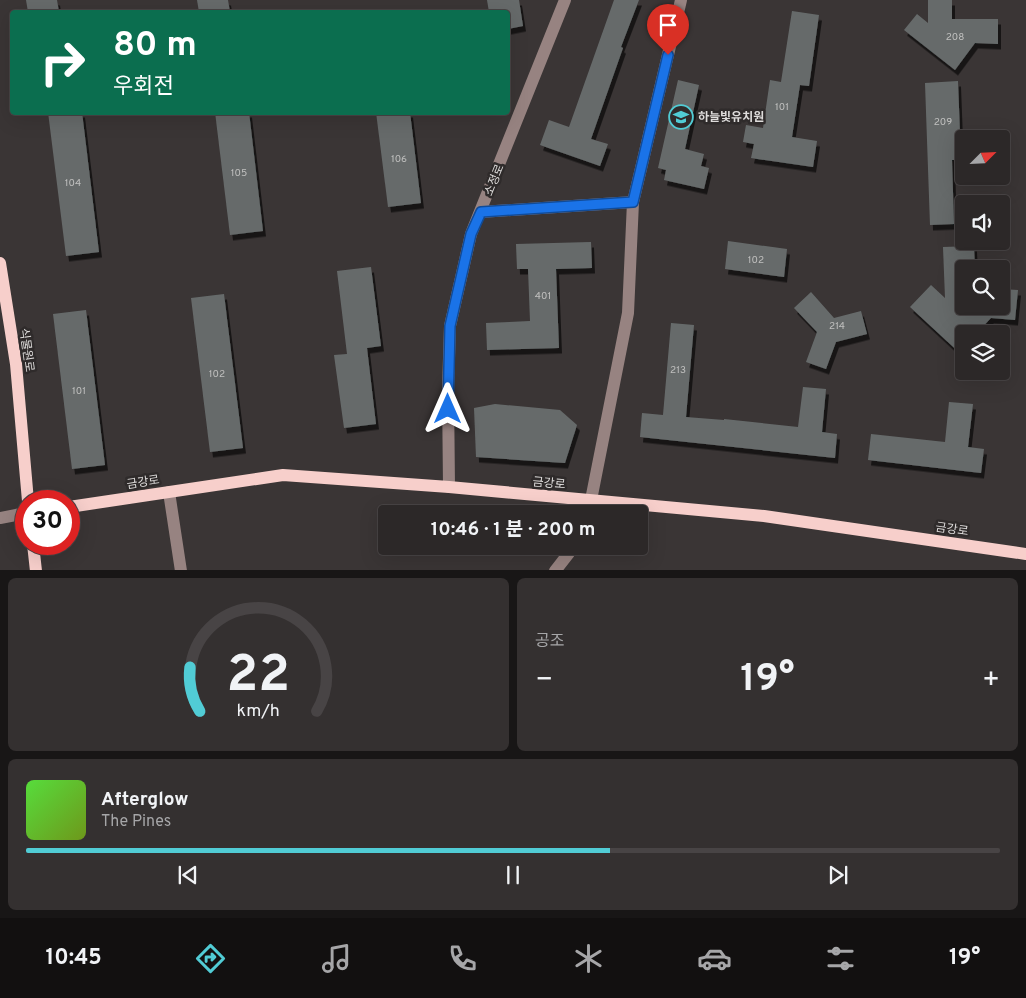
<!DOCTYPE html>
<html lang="ko">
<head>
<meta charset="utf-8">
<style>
  body { margin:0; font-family:Overpass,"Noto Sans KR",sans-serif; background:#343030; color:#f1f3f6; height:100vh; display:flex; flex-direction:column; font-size:19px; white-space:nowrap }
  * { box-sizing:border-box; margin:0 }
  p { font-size:16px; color:#a6a6a8 }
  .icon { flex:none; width:28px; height:28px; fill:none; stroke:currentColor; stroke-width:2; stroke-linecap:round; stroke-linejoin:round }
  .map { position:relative; height:570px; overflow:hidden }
  .sheet { display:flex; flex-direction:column; gap:8px; padding:8px; background:#181616; flex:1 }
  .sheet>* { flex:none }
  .top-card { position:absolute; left:10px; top:10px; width:500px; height:105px; border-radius:5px; box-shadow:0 5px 20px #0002,0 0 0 1px #484445; background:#0b6e4f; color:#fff; overflow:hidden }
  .needle { width:32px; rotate:66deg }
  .fabs { position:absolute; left:955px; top:130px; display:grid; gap:10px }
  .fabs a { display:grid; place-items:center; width:55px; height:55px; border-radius:5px; background:#2c2828; box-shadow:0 5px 20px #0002,0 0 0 1px #484445; font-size:25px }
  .speed { position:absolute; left:15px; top:490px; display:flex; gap:10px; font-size:25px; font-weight:700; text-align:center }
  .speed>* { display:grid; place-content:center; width:65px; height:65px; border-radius:50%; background:#2c2828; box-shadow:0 5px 20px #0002,0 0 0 1px #484445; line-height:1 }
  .speed .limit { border:8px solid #d22; background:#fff; color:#111 }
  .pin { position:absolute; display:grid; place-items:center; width:42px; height:42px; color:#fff; margin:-51px -21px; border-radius:50% 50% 50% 0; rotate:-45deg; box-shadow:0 0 5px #0007 }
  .pin .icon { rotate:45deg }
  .me { position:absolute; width:55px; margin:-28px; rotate:0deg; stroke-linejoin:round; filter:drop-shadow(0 0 4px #0008) }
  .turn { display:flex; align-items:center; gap:18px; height:105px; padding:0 20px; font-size:22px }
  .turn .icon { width:65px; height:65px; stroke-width:2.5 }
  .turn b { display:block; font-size:35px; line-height:42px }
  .big { font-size:38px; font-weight:700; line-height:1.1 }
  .sheet .card { flex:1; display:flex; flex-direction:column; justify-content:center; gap:8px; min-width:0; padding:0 18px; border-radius:8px; background:#343030 }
  .sheet .dial { align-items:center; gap:0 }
  .dial svg { height:130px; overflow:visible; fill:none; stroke:#484445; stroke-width:7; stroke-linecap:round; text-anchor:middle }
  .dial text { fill:#f1f3f6; stroke:none }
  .song { display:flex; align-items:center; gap:15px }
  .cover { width:60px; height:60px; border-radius:8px; background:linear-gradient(135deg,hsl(110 70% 55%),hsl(80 70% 35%)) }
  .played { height:5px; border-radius:2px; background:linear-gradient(90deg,#51ccd5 60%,#484445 60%) }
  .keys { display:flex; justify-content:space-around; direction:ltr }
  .heat { display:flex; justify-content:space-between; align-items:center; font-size:28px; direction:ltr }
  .sheet .tiles { flex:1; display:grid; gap:8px; grid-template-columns:1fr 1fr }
  .card:last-child { grid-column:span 2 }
  .trip { position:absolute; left:378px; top:505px; width:270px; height:50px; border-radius:5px; background:#2c2828; box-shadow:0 5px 20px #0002,0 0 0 1px #484445; font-weight:700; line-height:50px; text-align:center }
  .menu { display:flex; height:80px; justify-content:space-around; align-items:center; background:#121010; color:#a6a6a8 }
  .menu .icon { width:35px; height:35px }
  .menu .on { color:#51ccd5 }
  .menu b { font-size:22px; color:#f1f3f6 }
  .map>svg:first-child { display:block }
</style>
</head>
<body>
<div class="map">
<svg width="1026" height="571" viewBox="0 0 1026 571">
  <defs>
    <filter id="shadow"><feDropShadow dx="3" dy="5.5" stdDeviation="0" flood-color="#0009"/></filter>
  </defs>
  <rect width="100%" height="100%" fill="#3a3535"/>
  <g fill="#666b6b" filter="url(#shadow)">
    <path d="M26 0H57L59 12H28Z"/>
    <path d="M197 0H228L230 12H199Z"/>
    <path d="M487 0H519L523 26 508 29V12H489Z"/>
    <path d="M614 0H639L621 47 623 48 591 139 608 144 600 166 540 145 549 120 569 127Z"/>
    <path d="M928 0H952V19H998V44L975 43 955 70 904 30 917 14 928 23Z"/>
    <path d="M792 11 819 15 809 86 800 85 792 137 817 141 813 167 751 158 754 144 743 142 746 125 763 128 770 80 781 82Z"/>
    <path d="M678 80 699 85 685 149 704 154 701 166 709 168 704 189 664 180 666 170 658 168Z"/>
    <path d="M958 81 961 160H952L954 224 930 225 925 83Z"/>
    <path d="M48 112H82L99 252 66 256Z"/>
    <path d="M215 112H249L263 231 230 235Z"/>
    <path d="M376 112H410L421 203 388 207Z"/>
    <path d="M728 241 787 249 784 277 725 269Z"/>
    <path d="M591 242 592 268 556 269 559 348 487 350 486 323 530 321 528 269H517L516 244Z"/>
    <path d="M974 246 975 269H964V306H1001V289L1018 290 1015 320 991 318 976 334H964V357L910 307 931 285 945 298 943 247Z"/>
    <path d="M371 267 381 346 367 348 376 424 344 428 334 355 347 354 337 271Z"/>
    <path d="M811 292 834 318 861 311 867 334 836 342 826 369 806 362 817 332 794 308Z"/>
    <path d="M224 294 243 448 210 452 191 298Z"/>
    <path d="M86 310 105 465 72 469 53 314Z"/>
    <path d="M671 323 694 325 686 417 724 420V419L798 427 803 387 826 389 822 432 837 434 835 458 640 437 642 413 663 415Z"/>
    <path d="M949 402 973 404 968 447 984 449 981 473 868 460 871 434 945 442Z"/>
    <path d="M495 404 560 410 577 425 565 463 476 457 474 408Z"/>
  </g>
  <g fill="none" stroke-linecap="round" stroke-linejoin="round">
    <g stroke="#978381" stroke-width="12">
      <path d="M481 212 633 202"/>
      <path d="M449 487 448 390 450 326 471 234 565 0"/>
      <path d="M169 492 181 571"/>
      <path d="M583 514 591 500 628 313 633 202 681 0"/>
      <path d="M0 518 26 513"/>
      <path d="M555 571 569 553 571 546"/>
    </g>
    <g stroke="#f7cfcb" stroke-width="12">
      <path d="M0 263 16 364 28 501"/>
      <path d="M69 507 283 475 449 487 764 516 1026 554"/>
      <path d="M33 544 36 571"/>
    </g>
  </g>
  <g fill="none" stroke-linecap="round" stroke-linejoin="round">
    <g stroke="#114b97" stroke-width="12">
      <path id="route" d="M448 409 450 326 471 234 481 212 633 202 668 55"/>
    </g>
    <use href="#route" stroke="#1a73e8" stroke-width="9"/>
  </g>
  <defs>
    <g id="school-ring" transform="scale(1.25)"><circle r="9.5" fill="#2f2b2b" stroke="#51ccd5" stroke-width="1.5"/><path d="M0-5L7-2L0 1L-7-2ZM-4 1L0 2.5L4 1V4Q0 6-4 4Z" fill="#51ccd5"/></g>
  </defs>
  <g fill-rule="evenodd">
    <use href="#school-ring" x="681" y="117"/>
  </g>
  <g text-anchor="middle" stroke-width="5" stroke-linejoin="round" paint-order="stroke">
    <g font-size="10" fill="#c0c0bf">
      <text x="955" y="40">208</text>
      <text x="782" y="110">101</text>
      <text x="943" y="125">209</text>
      <text x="399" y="162">106</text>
      <text x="239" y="176">105</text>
      <text x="73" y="186">104</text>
      <text x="756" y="263">102</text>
      <text x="543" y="299">401</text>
      <text x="837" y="329">214</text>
      <text x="678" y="373">213</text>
      <text x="217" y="377">102</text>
      <text x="79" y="394">101</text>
    </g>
    <g font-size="12" font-weight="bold" fill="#dedcdb" stroke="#2f2b2b" text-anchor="start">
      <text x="698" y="121">하늘빛유치원</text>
    </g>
    <g font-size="12" fill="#dedcdb" stroke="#2f2b2b">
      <text transform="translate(494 180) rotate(-68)" y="4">소정로</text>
      <text transform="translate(27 350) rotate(82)" y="4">식물원로</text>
      <text transform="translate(143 482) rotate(-9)" y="4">금강로</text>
      <text transform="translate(549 483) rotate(5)" y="4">금강로</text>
      <text transform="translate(952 529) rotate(8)" y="4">금강로</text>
    </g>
  </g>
</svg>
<div class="fabs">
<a><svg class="needle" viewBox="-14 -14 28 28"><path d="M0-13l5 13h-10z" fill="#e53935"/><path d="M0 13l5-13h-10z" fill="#a6a6a8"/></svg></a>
<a><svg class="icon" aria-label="sound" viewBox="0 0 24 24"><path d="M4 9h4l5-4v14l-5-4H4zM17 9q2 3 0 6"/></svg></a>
<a><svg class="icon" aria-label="search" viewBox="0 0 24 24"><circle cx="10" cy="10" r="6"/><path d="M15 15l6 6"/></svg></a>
<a><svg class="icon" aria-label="layers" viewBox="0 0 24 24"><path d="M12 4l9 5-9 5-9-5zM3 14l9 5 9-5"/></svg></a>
</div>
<div class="speed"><div class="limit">30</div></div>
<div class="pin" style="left:668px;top:55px;background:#d93025"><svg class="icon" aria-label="arrive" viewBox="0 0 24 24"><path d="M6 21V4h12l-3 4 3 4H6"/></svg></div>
<svg class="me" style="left:448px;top:409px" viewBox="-20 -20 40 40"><path d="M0-17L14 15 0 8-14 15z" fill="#1a73e8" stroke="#fff" stroke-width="4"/></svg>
<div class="trip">10:46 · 1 분 · 200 m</div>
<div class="top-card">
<div class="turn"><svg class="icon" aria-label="right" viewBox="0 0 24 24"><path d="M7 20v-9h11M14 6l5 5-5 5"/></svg><div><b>80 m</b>우회전</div></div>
</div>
</div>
<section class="sheet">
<div class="tiles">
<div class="card dial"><svg viewBox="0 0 100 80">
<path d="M14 69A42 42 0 1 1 86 69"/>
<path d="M14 69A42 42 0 0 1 8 42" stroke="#51ccd5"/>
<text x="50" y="56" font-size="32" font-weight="700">22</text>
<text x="50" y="72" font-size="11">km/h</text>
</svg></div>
<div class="card"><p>공조</p>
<div class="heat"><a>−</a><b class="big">19°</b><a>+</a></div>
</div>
<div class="card">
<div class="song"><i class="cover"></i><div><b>Afterglow</b><p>The Pines</p></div></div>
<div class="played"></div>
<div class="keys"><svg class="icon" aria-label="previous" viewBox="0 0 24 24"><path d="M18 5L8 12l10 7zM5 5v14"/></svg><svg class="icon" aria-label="pause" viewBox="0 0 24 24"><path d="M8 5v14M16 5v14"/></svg><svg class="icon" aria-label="next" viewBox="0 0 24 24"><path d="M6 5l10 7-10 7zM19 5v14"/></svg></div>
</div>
</div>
</section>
<nav class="menu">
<b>10:45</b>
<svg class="icon on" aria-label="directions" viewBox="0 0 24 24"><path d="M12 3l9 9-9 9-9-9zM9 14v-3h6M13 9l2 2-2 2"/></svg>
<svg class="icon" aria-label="music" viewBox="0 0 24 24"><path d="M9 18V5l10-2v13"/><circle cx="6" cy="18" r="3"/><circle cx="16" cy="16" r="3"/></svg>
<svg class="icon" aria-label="phone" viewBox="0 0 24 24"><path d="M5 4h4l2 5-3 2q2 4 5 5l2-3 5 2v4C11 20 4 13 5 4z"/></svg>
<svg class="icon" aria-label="climate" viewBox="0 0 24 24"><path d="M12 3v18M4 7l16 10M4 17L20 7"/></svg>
<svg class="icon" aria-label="car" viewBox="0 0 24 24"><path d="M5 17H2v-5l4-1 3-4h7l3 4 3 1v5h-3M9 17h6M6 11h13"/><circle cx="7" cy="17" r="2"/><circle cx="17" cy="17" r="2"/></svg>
<svg class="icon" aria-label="filters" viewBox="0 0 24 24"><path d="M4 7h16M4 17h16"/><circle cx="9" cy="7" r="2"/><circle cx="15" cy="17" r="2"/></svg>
<b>19°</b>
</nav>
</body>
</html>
